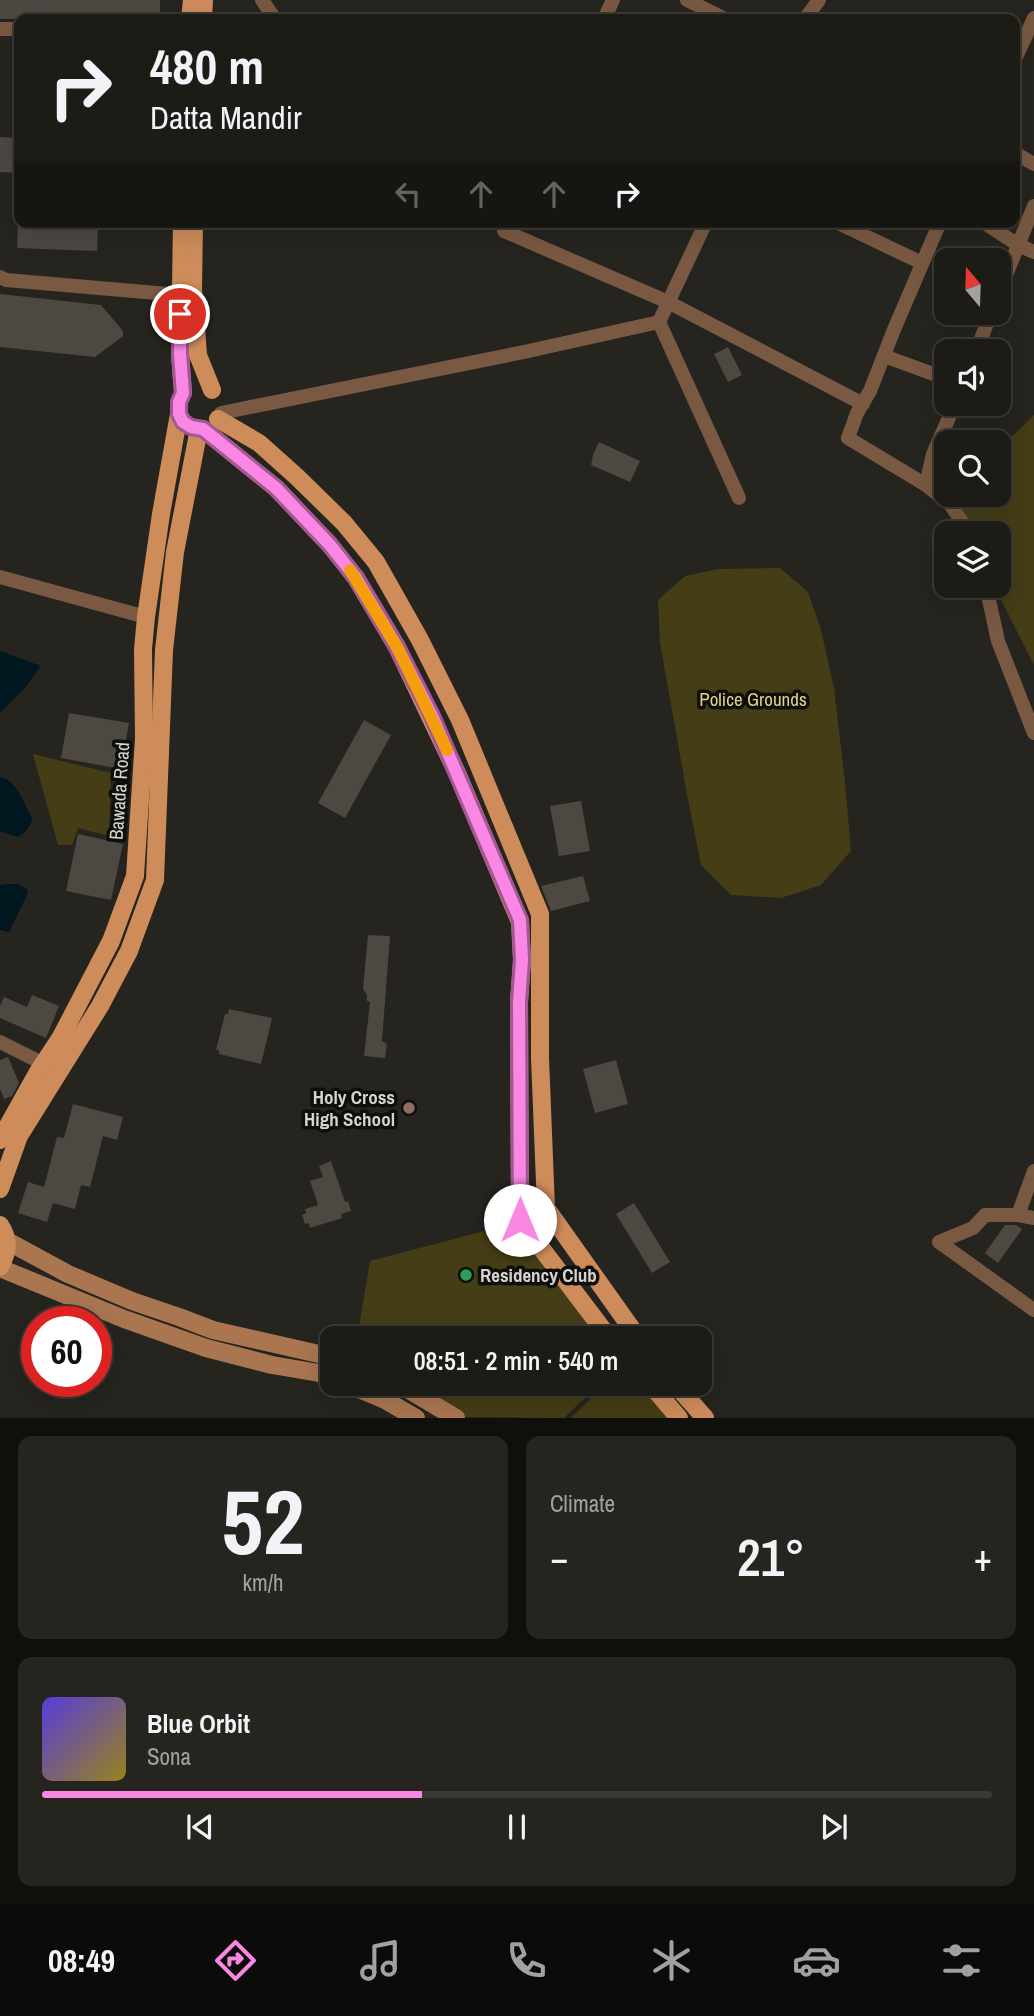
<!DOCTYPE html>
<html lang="en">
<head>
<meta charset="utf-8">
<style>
  body { margin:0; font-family:"Archivo Narrow",sans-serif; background:#25241f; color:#f1f3f6; height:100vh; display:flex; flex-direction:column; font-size:26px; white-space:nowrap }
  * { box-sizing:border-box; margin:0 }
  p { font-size:23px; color:#a0a1a1 }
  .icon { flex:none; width:38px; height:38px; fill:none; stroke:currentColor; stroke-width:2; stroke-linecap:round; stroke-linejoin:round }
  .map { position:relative; height:1418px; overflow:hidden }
  .sheet { display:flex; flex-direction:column; gap:18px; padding:18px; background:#0f0f0c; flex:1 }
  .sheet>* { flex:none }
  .guide { position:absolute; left:14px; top:14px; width:1006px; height:214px; border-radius:14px; box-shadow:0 7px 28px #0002,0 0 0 2px #3a3935; background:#1c1b16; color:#f1f3f6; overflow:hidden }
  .needle { width:46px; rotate:341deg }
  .controls { position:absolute; left:934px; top:248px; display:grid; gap:14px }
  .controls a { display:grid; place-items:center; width:77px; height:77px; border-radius:14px; background:#1c1b16; box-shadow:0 7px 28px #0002,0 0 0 2px #3a3935; font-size:35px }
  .speed { position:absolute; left:21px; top:1306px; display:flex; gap:14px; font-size:35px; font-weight:700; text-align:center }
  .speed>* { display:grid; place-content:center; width:91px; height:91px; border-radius:50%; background:#1c1b16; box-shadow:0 7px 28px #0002,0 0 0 2px #3a3935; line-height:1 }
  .speed .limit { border:10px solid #d22; background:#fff; color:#111 }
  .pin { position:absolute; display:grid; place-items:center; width:60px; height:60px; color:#fff; margin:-30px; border:4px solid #fff; border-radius:50%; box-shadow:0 2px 7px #0007 }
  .me { position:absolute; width:77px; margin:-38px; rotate:0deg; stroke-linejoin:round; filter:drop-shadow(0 0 5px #0008) }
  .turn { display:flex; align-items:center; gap:24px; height:147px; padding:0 21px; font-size:32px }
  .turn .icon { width:91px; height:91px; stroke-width:2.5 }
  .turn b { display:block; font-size:49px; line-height:60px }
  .lanes { display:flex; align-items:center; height:66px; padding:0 21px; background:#0003; justify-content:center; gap:35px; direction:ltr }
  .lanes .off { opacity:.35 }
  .big { font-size:52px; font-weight:600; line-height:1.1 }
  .sheet .widget { flex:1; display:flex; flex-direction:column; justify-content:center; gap:10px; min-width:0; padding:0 24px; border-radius:14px; background:#25241f }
  .sheet .dial { align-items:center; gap:0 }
  .dial b { font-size:91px; line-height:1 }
  .song { display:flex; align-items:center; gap:21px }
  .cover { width:84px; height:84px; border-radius:10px; background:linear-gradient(135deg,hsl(250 70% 55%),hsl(50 70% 35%)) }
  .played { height:7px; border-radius:4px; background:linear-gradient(90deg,#fb87e5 40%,#3a3935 40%) }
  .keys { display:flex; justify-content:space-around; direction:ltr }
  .heat { display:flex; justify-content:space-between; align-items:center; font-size:38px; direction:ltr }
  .sheet .tiles { flex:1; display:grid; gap:18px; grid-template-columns:1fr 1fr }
  .widget:last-child { grid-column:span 2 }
  .trip { position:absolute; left:320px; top:1326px; width:392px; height:70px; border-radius:14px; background:#1c1b16; box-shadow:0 7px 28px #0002,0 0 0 2px #3a3935; font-weight:600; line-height:70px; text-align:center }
  .dock { display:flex; height:112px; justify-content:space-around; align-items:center; background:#0b0b09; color:#a0a1a1 }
  .dock .icon { width:49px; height:49px }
  .dock .current { color:#fb87e5 }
  .dock b { font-size:32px; color:#f1f3f6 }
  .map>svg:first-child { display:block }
</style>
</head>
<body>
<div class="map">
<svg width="1034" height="1418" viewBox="0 0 1034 1418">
  <rect width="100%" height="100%" fill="#25241e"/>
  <g fill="#443d16">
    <path d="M1034 415V665L994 586H999V534H968L950 498 952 495H999V449Z"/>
    <path d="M780 568 808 592 821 630 834 688 845 782 851 851 821 885 781 898 731 895 701 865 686 789 660 643 658 600 685 576 718 569Z"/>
    <path d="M33 754 111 773 109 836 78 828 72 845H58Z"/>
    <path d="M522 1221 612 1339H357L370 1261Z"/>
    <path d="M399 1384H599L564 1418 457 1417Z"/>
    <path d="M605 1384H650L679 1418H571Z"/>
  </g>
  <g fill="#00171f">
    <path d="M0 651 41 666 24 689 0 713Z"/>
    <path d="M0 777C17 780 24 804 32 818 30 828 26 833 17 837L0 831Z"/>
    <path d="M6 884H17L26 888 28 893 9 932 0 930V885Z"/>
  </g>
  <g fill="#4e4843">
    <path d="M0 0H160V18L0 19Z"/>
    <path d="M0 137 19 138V173L0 172Z"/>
    <path d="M18 222H98L97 251 17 248Z"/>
    <path d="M0 294 101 305 123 331V336L95 357 0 347Z"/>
    <path d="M728 347 742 375 728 382 714 354Z"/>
    <path d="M599 442 640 461 630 482 591 465 593 455Z"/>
    <path d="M69 713 129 723 121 769 61 758Z"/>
    <path d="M364 720 391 735 345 818 318 803Z"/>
    <path d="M581 801 590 851 559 856 550 806Z"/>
    <path d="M78 834 123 844 111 900 66 891Z"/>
    <path d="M583 876 590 901 551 911 541 886Z"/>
    <path d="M368 935 390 936 382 1041 387 1044 385 1058 364 1056 370 1002 367 1001V995L363 989Z"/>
    <path d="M32 995 59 1006 46 1038 0 1018V1006L4 997 27 1007Z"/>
    <path d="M229 1009 272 1018 261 1064 219 1054V1050H216L225 1014H228Z"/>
    <path d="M8 1057 19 1083 12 1096 4 1099 0 1089V1060Z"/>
    <path d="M616 1060 628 1104 595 1113 583 1069Z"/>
    <path d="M73 1104 123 1117 117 1140 103 1136 90 1187 81 1185 75 1209 53 1203 47 1222 18 1213 28 1182 44 1187 57 1137 64 1138Z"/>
    <path d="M331 1161 345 1202 348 1201 351 1211 341 1214 342 1218 310 1228 309 1223 305 1224 302 1215 306 1213 305 1209 318 1205 310 1181 323 1177 319 1166Z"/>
    <path d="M634 1203 670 1262 652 1273 616 1214Z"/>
    <path d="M1005 1225H1016L1022 1229 998 1263 985 1253Z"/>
  </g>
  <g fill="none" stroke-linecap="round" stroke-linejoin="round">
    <g stroke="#795942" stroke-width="14">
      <path d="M262 0 275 19"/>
      <path d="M687 0 725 19"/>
      <path d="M604 19 613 0"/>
      <path d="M805 19 819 0"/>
      <path d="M0 29H19"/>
      <path d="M1015 59 1034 18"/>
      <path d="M1015 153 1034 164"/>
      <path d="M508 222 504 231 668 302 863 404"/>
      <path d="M706 222 659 322 739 498"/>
      <path d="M836 222 922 263"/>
      <path d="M940 222 893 332 870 391 857 413 848 438 926 485 950 504 970 534"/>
      <path d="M983 222 1018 245 1034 252"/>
      <path d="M0 277 6 280 180 295"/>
      <path d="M999 292 1034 206"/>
      <path d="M976 352 991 313"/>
      <path d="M884 356 947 379"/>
      <path d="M221 413 524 352 659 322"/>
      <path d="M926 485 933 454 955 404"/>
      <path d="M0 577 146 617"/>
      <path d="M986 586 998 641 1034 733"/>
      <path d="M0 1042 44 1064"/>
      <path d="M1018 1215 1034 1171"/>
      <path d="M1034 1218 1018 1215H985L973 1228 939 1242 1034 1310"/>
    </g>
    <g stroke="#a97650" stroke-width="18">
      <path d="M7 1241 68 1274 132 1301 179 1317 213 1330 332 1357"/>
      <path d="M0 1268 124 1319 206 1348 272 1365 319 1373 332 1378"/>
      <path d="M347 1384 385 1400 416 1418"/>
      <path d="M399 1384 456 1418"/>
    </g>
    <g stroke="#ce8c5b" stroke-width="18">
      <path d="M190 19 192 0"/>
      <path d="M203 19 204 0"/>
      <path d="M182 222 180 354 183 393"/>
      <path d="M194 222 193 289 198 355 212 390"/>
      <path d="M218 419 259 443 297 477 344 523 376 562 420 640 460 720 540 914V1058L546 1208 639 1339"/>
      <path d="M203 429 276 488 330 545 356 578 397 647 457 773 520 922 522 960 519 1002 520 1220 610 1339"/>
      <path d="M0 1140 38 1072 61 1037 111 941 135 876 144 739 143 649 146 617 161 514 179 414"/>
      <path d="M0 1189 19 1136 100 1006 129 951 155 880 164 650 175 552 199 429"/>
      <path d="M0 1225C10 1240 8 1252 0 1267"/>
      <path d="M650 1384 679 1418"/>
      <path d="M675 1384 705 1418"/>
    </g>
  </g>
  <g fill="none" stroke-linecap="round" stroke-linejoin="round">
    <g stroke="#a35895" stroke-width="18">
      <path id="route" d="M180 314V354L183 393 179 402V414L183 422 191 427 203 429 276 488 330 545 356 578 397 647 432 716 520 920 522 960 519 1002 520 1220"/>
    </g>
    <use href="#route" stroke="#fb87e5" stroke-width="12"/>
    <path stroke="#f59e0b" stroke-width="12" d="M350 570 397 647 447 750"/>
  </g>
  <circle fill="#8d6e63" stroke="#0e0e0b" stroke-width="2.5" cx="409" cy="1108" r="7"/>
  <circle fill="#2e9e5b" stroke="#0e0e0b" stroke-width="2.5" cx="466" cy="1275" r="7"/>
  <g text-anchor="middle" stroke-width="7" stroke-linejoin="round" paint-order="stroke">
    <g font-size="19" fill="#dfd28a" stroke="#0e0e0b">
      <text x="753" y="706">Police Grounds</text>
    </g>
    <g font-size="19" fill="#d5d4d0" stroke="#0e0e0b">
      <text transform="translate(119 791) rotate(-86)" y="7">Bawada Road</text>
    </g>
    <g font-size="19" font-weight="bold" fill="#d5d4d0" stroke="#0e0e0b" text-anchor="end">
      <text x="395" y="1104">Holy Cross<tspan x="395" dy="22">High School</tspan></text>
      <text x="480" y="1282" text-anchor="start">Residency Club</text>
    </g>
  </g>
</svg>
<div class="controls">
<a><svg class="needle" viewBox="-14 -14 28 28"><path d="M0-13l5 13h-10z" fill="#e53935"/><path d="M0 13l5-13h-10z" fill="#a0a1a1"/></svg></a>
<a><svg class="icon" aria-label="sound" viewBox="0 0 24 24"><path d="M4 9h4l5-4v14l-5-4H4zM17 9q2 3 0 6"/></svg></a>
<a><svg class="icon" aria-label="search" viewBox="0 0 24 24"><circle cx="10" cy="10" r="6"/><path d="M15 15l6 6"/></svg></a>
<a><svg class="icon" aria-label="layers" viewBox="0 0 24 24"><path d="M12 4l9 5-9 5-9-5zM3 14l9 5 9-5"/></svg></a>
</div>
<div class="speed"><div class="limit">60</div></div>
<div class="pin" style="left:180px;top:314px;background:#d93025"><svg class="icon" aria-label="arrive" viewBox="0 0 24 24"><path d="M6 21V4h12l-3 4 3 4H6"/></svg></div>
<svg class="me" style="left:520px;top:1220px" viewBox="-20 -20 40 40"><circle r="19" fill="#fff"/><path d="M0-13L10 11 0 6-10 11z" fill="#fb87e5"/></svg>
<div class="trip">08:51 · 2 min · 540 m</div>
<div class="guide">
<div class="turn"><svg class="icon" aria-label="right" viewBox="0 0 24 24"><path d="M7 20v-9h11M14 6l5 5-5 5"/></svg><div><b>480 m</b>Datta Mandir</div></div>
<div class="lanes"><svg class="icon off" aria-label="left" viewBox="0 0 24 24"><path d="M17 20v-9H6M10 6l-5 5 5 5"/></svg><svg class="icon off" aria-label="ahead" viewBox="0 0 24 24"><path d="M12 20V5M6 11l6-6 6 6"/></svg><svg class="icon off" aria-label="ahead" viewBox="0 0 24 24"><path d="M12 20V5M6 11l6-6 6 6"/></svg><svg class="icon" aria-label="right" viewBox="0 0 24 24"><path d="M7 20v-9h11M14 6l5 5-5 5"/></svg></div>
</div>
</div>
<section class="sheet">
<div class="tiles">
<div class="widget dial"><b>52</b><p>km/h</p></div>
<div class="widget"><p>Climate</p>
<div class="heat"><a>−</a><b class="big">21°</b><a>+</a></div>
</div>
<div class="widget">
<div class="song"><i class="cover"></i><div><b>Blue Orbit</b><p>Sona</p></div></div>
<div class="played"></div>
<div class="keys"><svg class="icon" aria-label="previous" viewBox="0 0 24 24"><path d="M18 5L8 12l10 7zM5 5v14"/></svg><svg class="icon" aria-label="pause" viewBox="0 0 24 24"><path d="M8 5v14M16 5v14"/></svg><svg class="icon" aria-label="next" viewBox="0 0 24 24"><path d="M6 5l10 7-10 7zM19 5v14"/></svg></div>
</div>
</div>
</section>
<nav class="dock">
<b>08:49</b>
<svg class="icon current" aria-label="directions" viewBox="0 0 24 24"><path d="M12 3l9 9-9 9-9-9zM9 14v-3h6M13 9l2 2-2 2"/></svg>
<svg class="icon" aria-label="music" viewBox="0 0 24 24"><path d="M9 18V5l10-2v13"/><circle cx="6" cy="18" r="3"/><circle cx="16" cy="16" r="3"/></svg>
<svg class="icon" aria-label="phone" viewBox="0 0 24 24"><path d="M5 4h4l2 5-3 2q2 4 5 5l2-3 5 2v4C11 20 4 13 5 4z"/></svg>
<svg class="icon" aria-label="climate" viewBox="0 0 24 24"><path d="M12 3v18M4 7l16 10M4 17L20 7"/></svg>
<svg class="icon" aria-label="car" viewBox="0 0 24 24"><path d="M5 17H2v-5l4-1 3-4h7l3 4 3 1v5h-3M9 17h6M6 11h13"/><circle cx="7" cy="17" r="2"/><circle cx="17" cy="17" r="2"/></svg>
<svg class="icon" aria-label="filters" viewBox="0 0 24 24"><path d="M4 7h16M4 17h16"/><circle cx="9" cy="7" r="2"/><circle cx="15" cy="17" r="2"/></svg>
</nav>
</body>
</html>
